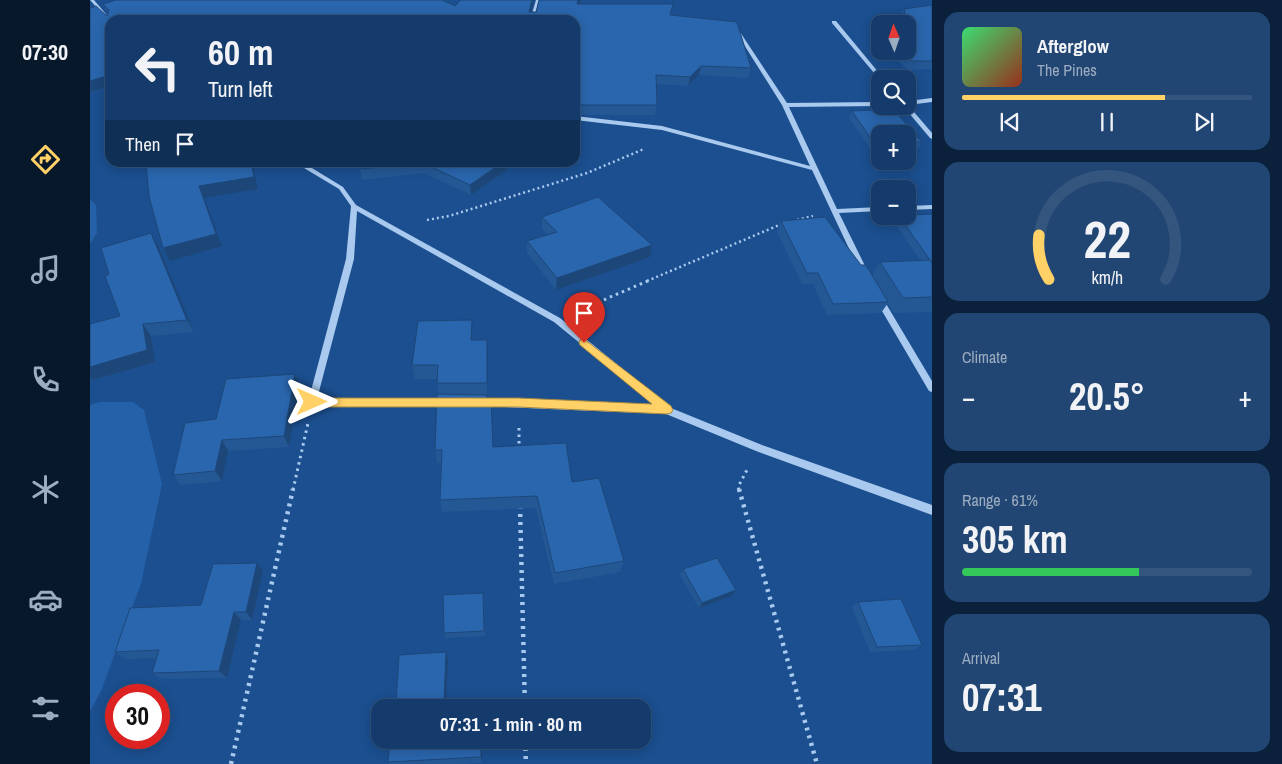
<!DOCTYPE html>
<html lang="en">
<head>
<meta charset="utf-8">
<style>
  body { margin:0; font-family:"Archivo Narrow",sans-serif; background:#214673; color:#f1f3f6; height:100vh; display:flex; flex-direction:column; font-size:19px; white-space:nowrap }
  * { box-sizing:border-box; margin:0 }
  p { font-size:16px; color:#9dadc1 }
  .icon { flex:none; width:28px; height:28px; fill:none; stroke:currentColor; stroke-width:2; stroke-linecap:round; stroke-linejoin:round }
  .map { position:relative; flex:1; overflow:hidden }
  .side { display:flex; flex-direction:column; gap:12px; padding:12px; background:#0b203b; width:350px }
  .side>* { flex:none }
  .banner { position:absolute; left:15px; top:15px; width:475px; height:152px; border-radius:15px; box-shadow:0 2px 12px #0003,0 0 0 1px #33557e; background:#143b6b; color:#f1f3f6; overflow:hidden }
  .needle { width:32px; rotate:358deg }
  .fabs { position:absolute; left:781px; top:15px; display:grid; gap:10px }
  .fabs a { display:grid; place-items:center; width:45px; height:45px; border-radius:10px; background:#143b6b; box-shadow:0 2px 12px #0003,0 0 0 1px #33557e; font-size:25px }
  .speed { position:absolute; left:15px; top:684px; display:flex; gap:10px; font-size:25px; font-weight:700; text-align:center }
  .speed>* { display:grid; place-content:center; width:65px; height:65px; border-radius:50%; background:#143b6b; box-shadow:0 2px 12px #0003,0 0 0 1px #33557e; line-height:1 }
  .speed .limit { border:8px solid #d22; background:#fff; color:#111 }
  .pin { position:absolute; display:grid; place-items:center; width:42px; height:42px; color:#fff; margin:-51px -21px; border-radius:50% 50% 50% 0; rotate:-45deg; box-shadow:0 0 5px #0007 }
  .pin .icon { rotate:45deg }
  .me { position:absolute; width:55px; margin:-28px; rotate:90deg; stroke-linejoin:round; filter:drop-shadow(0 0 4px #0008) }
  .turn { display:flex; align-items:center; gap:18px; height:105px; padding:0 20px; font-size:22px }
  .turn .icon { width:65px; height:65px; stroke-width:2.5 }
  .turn b { display:block; font-size:35px; line-height:42px }
  .then { display:flex; align-items:center; height:48px; padding:0 20px; background:#0003; gap:10px; font-size:19px }
  .big { font-size:38px; font-weight:800; line-height:1.1 }
  .side .widget { flex:1; display:flex; flex-direction:column; justify-content:center; gap:8px; min-width:0; padding:0 18px; border-radius:15px; background:#214673 }
  .side .dial { align-items:center; gap:0 }
  .dial svg { height:130px; overflow:visible; fill:none; stroke:#33557e; stroke-width:7; stroke-linecap:round; text-anchor:middle }
  .dial text { fill:#f1f3f6; stroke:none }
  .song { display:flex; align-items:center; gap:15px }
  .cover { width:60px; height:60px; border-radius:8px; background:linear-gradient(135deg,hsl(140 70% 55%),hsl(10 70% 35%)) }
  .played { height:5px; border-radius:2px; background:linear-gradient(90deg,#ffd166 70%,#33557e 70%) }
  .keys { display:flex; justify-content:space-around; direction:ltr }
  .heat { display:flex; justify-content:space-between; align-items:center; font-size:28px; direction:ltr }
  .charge { height:8px; border-radius:4px; background:linear-gradient(90deg,#34c759 61%,#33557e 0) }
  .trip { position:absolute; left:281px; top:699px; width:280px; height:50px; border-radius:15px; background:#143b6b; box-shadow:0 2px 12px #0003,0 0 0 1px #33557e; font-weight:800; line-height:50px; text-align:center }
  main { display:flex; flex:1; min-height:0 }
  .tab-bar { display:flex; flex-direction:column; width:90px; justify-content:space-around; align-items:center; background:#08182b; color:#9dadc1 }
  .tab-bar .icon { width:35px; height:35px }
  .tab-bar .current { color:#ffd166 }
  .tab-bar b { font-size:22px; color:#f1f3f6 }
  .map>svg:first-child { display:block }
</style>
</head>
<body>
<main>
<nav class="tab-bar">
<b>07:30</b>
<svg class="icon current" aria-label="directions" viewBox="0 0 24 24"><path d="M12 3l9 9-9 9-9-9zM9 14v-3h6M13 9l2 2-2 2"/></svg>
<svg class="icon" aria-label="music" viewBox="0 0 24 24"><path d="M9 18V5l10-2v13"/><circle cx="6" cy="18" r="3"/><circle cx="16" cy="16" r="3"/></svg>
<svg class="icon" aria-label="phone" viewBox="0 0 24 24"><path d="M5 4h4l2 5-3 2q2 4 5 5l2-3 5 2v4C11 20 4 13 5 4z"/></svg>
<svg class="icon" aria-label="climate" viewBox="0 0 24 24"><path d="M12 3v18M4 7l16 10M4 17L20 7"/></svg>
<svg class="icon" aria-label="car" viewBox="0 0 24 24"><path d="M5 17H2v-5l4-1 3-4h7l3 4 3 1v5h-3M9 17h6M6 11h13"/><circle cx="7" cy="17" r="2"/><circle cx="17" cy="17" r="2"/></svg>
<svg class="icon" aria-label="filters" viewBox="0 0 24 24"><path d="M4 7h16M4 17h16"/><circle cx="9" cy="7" r="2"/><circle cx="15" cy="17" r="2"/></svg>
</nav>
<div class="map">
<svg width="842" height="764" viewBox="0 0 842 764">
  <rect width="100%" height="100%" fill="#1b4f8f"/>
  <g fill="#2461a8">
    <path d="M0 199 6 205 7 233 0 244Z"/>
    <path d="M10 402H43L54 410 72 484 51 584 11 691 0 711V405Z"/>
  </g>
  <g fill="none" stroke-linecap="round" stroke-linejoin="round">
    <g stroke="#a9c9ee" stroke-width="2.5" stroke-dasharray="2 3" stroke-linecap="butt">
      <path d="M337 220 359 216 497 173 554 149"/>
      <path d="M707 220 723 216"/>
      <path d="M557 281 694 223"/>
    </g>
    <g stroke="#a9c9ee" stroke-width="3" stroke-dasharray="2.5 4" stroke-linecap="butt">
      <path d="M490 310 560 280"/>
      <path d="M429 428V450"/>
      <path d="M203 490 218 423"/>
      <path d="M649 490 648 487 658 468"/>
    </g>
    <g stroke="#a9c9ee" stroke-width="4.5" stroke-dasharray="3 5" stroke-linecap="butt">
      <path d="M649 489 727 764"/>
      <path d="M430 506 435 708"/>
      <path d="M435 740 436 764"/>
      <path d="M141 764 203 489"/>
    </g>
    <g fill="#a9c9ee" fill-rule="evenodd">
      <path d="M0 0H4L21 20 20 23Z"/>
      <path d="M446 0H450L444 20H440Z"/>
      <path d="M742 21H746L794 79H790V80L742 23Z"/>
      <path d="M648 31 650 32 697 103 790 102V106L699 107 747 209 790 207V211L749 213 778 272 777 274H774L770 272 722 170 572 130 485 120V116L572 126 720 166 692 105 646 32Z"/>
      <path d="M842 98V102L818 105V101Z"/>
      <path d="M818 105 842 133V139L840 138 813 106H818Z"/>
      <path d="M204 162H212L253 187 266 205 470 318 581 408 672 445 842 505V515L666 451 576 414 388 406 387 403 388 400 391 399 567 406 464 322 267 211 264 259 227 399H358L361 400 362 403 361 406 358 407 219 404 218 402 256 259 261 206 249 189Z"/>
      <path d="M842 205V209L818 210V206Z"/>
      <path d="M789 296 792 297 842 381V392L839 391 785 299Z"/>
    </g>
  </g>
  <g fill="#245895">
    <path d="M371 0H444L441 12H446L449 0H491L489 4 581 15 661 68 658 78 609 75 598 86 566 84 567 105 565 115H494L485 114V20H20V86L0 92V8L17 16 18 13 13 4 365 6Z"/>
    <path d="M842 5V69L817 70 800 51H818L790 24V40L781 30 785 22H788L791 14H812L814 9Z"/>
    <path d="M803 109 832 142 828 149 818 150V134H790V150H781L759 118 762 111Z"/>
    <path d="M269 162H417V170L381 195 334 173 272 180Z"/>
    <path d="M842 214V312L804 313 798 303 791 313 737 315 723 284H712L687 232 691 221 771 265 782 275 790 262 830 260 804 222 807 216H818Z"/>
    <path d="M452 217 560 257 466 290 437 253V241L458 235 452 229Z"/>
    <path d="M61 233 68 245 104 332 61 336 65 362 3 380 30 316 19 274Z"/>
    <path d="M382 320V340L398 355 397 397 403 447 482 482 534 561 530 572 464 584 446 508 352 512 350 500 351 463H347L345 450 349 394 347 379H325L322 365Z"/>
    <path d="M205 374 210 386 199 447 138 451 132 481 91 485 83 475 126 419Z"/>
    <path d="M593 569 646 590 642 596 609 608 590 575Z"/>
    <path d="M173 571 162 620H151L137 678 72 679 62 673 67 658 35 659 25 652Z"/>
    <path d="M393 593 395 636 355 638 354 633Z"/>
    <path d="M768 602 832 645 824 650 780 652 762 607Z"/>
    <path d="M300 740H392V763L373 764H300L298 762Z"/>
  </g>
  <g fill="#1d4779">
    <path d="M442 0H444L439 20V12Z"/>
    <path d="M488 0H491L486 13 487 4Z"/>
    <path d="M611 66 609 75 598 86 600 77Z"/>
    <path d="M20 75V86L0 92V81Z"/>
    <path d="M161 162H162L168 189 114 198 132 246 80 261 73 248 109 186Z"/>
    <path d="M413 162H417V170L381 195 380 185Z"/>
    <path d="M61 233 68 245 104 332 97 320Z"/>
    <path d="M562 245 560 257 466 290 467 278Z"/>
    <path d="M382 320V355L381 340Z"/>
    <path d="M53 324 61 336 65 362 3 380 0 377V367Z"/>
    <path d="M397 340 398 355 397 397Z"/>
    <path d="M205 374 210 386 199 447 194 436Z"/>
    <path d="M132 440 138 451 132 481 125 471Z"/>
    <path d="M167 563 173 571 162 620 156 612Z"/>
    <path d="M646 590 642 596 609 608 612 603Z"/>
    <path d="M144 612 151 620 137 678 129 671Z"/>
    <path d="M356 652 358 661 356 708 354 701Z"/>
    <path d="M391 740H392V763L391 757Z"/>
  </g>
  <g fill="#2a66ad" stroke="#1d4779">
    <path d="M26 0H352L365 6 371 0H442L439 12H446L449 0H488L487 4H583L580 15 647 22 661 68 611 66 600 77 566 75 567 105H494L485 104V20H20V75L0 81V8L6 6 17 16 19 10 13 4Z"/>
    <path d="M842 5V61H821L811 51H818V24H790V28L785 22H798L791 14H815L814 9Z"/>
    <path d="M803 109 832 142H818V134H790V143H784L762 111Z"/>
    <path d="M56 162H161L164 177 109 186 126 234 73 248 59 196Z"/>
    <path d="M269 162H413L380 185 333 163 270 169Z"/>
    <path d="M508 197 562 245 467 278 437 241 467 232 452 217Z"/>
    <path d="M842 214V263L809 216H818V215Z"/>
    <path d="M735 217 771 265H776L798 302 743 304 728 273H717L691 221Z"/>
    <path d="M61 233 97 320 53 324 57 350 0 367V324L30 316 15 276 19 274 11 248Z"/>
    <path d="M840 260 842 263V297L813 298 790 262Z"/>
    <path d="M382 320 381 340H397V383H347L348 365H322L328 321Z"/>
    <path d="M205 374 194 436 132 440 125 471 83 475 95 423 126 419 136 379Z"/>
    <path d="M347 394 397 395V398H401L403 447 476 443 482 482 509 478 534 561 465 573 447 496 350 500 352 450H345Z"/>
    <path d="M627 558 646 590 612 603 593 569Z"/>
    <path d="M167 563 156 612H144L129 671 62 673 69 650 25 652 40 608 111 605 123 564Z"/>
    <path d="M393 593 394 631 354 633 353 595Z"/>
    <path d="M811 599 832 645 787 647 768 602Z"/>
    <path d="M356 652 354 701 390 699V708H302L303 703H306L309 655Z"/>
    <path d="M300 740H391V757L298 762Z"/>
  </g>
  <path fill="#ffd166" stroke="#a68842" d="M494 339 581 406 583 410 581 413 577 414 428 407H222L217 402 222 398H428L562 404 490 345 489 343 490 340Z"/>
</svg>
<div class="fabs">
<a><svg class="needle" viewBox="-14 -14 28 28"><path d="M0-13l5 13h-10z" fill="#e53935"/><path d="M0 13l5-13h-10z" fill="#9dadc1"/></svg></a>
<a><svg class="icon" aria-label="search" viewBox="0 0 24 24"><circle cx="10" cy="10" r="6"/><path d="M15 15l6 6"/></svg></a>
<a>+</a>
<a>−</a>
</div>
<div class="speed"><div class="limit">30</div></div>
<div class="pin" style="left:494px;top:343px;background:#d93025"><svg class="icon" aria-label="arrive" viewBox="0 0 24 24"><path d="M6 21V4h12l-3 4 3 4H6"/></svg></div>
<svg class="me" style="left:222px;top:402px" viewBox="-20 -20 40 40"><path d="M0-17L14 15 0 8-14 15z" fill="#ffd166" stroke="#fff" stroke-width="4"/></svg>
<div class="trip">07:31 · 1 min · 80 m</div>
<div class="banner">
<div class="turn"><svg class="icon" aria-label="left" viewBox="0 0 24 24"><path d="M17 20v-9H6M10 6l-5 5 5 5"/></svg><div><b>60 m</b>Turn left</div></div>
<div class="then">Then<svg class="icon" aria-label="arrive" viewBox="0 0 24 24"><path d="M6 21V4h12l-3 4 3 4H6"/></svg></div>
</div>
</div>
<section class="side">
<div class="widget">
<div class="song"><i class="cover"></i><div><b>Afterglow</b><p>The Pines</p></div></div>
<div class="played"></div>
<div class="keys"><svg class="icon" aria-label="previous" viewBox="0 0 24 24"><path d="M18 5L8 12l10 7zM5 5v14"/></svg><svg class="icon" aria-label="pause" viewBox="0 0 24 24"><path d="M8 5v14M16 5v14"/></svg><svg class="icon" aria-label="next" viewBox="0 0 24 24"><path d="M6 5l10 7-10 7zM19 5v14"/></svg></div>
</div>
<div class="widget dial"><svg viewBox="0 0 100 80">
<path d="M14 69A42 42 0 1 1 86 69"/>
<path d="M14 69A42 42 0 0 1 8 42" stroke="#ffd166"/>
<text x="50" y="56" font-size="32" font-weight="700">22</text>
<text x="50" y="72" font-size="11">km/h</text>
</svg></div>
<div class="widget"><p>Climate</p>
<div class="heat"><a>−</a><b class="big">20.5°</b><a>+</a></div>
</div>
<div class="widget"><p>Range · 61%</p><b class="big">305 km</b><div class="charge"></div></div>
<div class="widget"><p>Arrival</p><b class="big">07:31</b></div>
</section>
</main>
</body>
</html>
